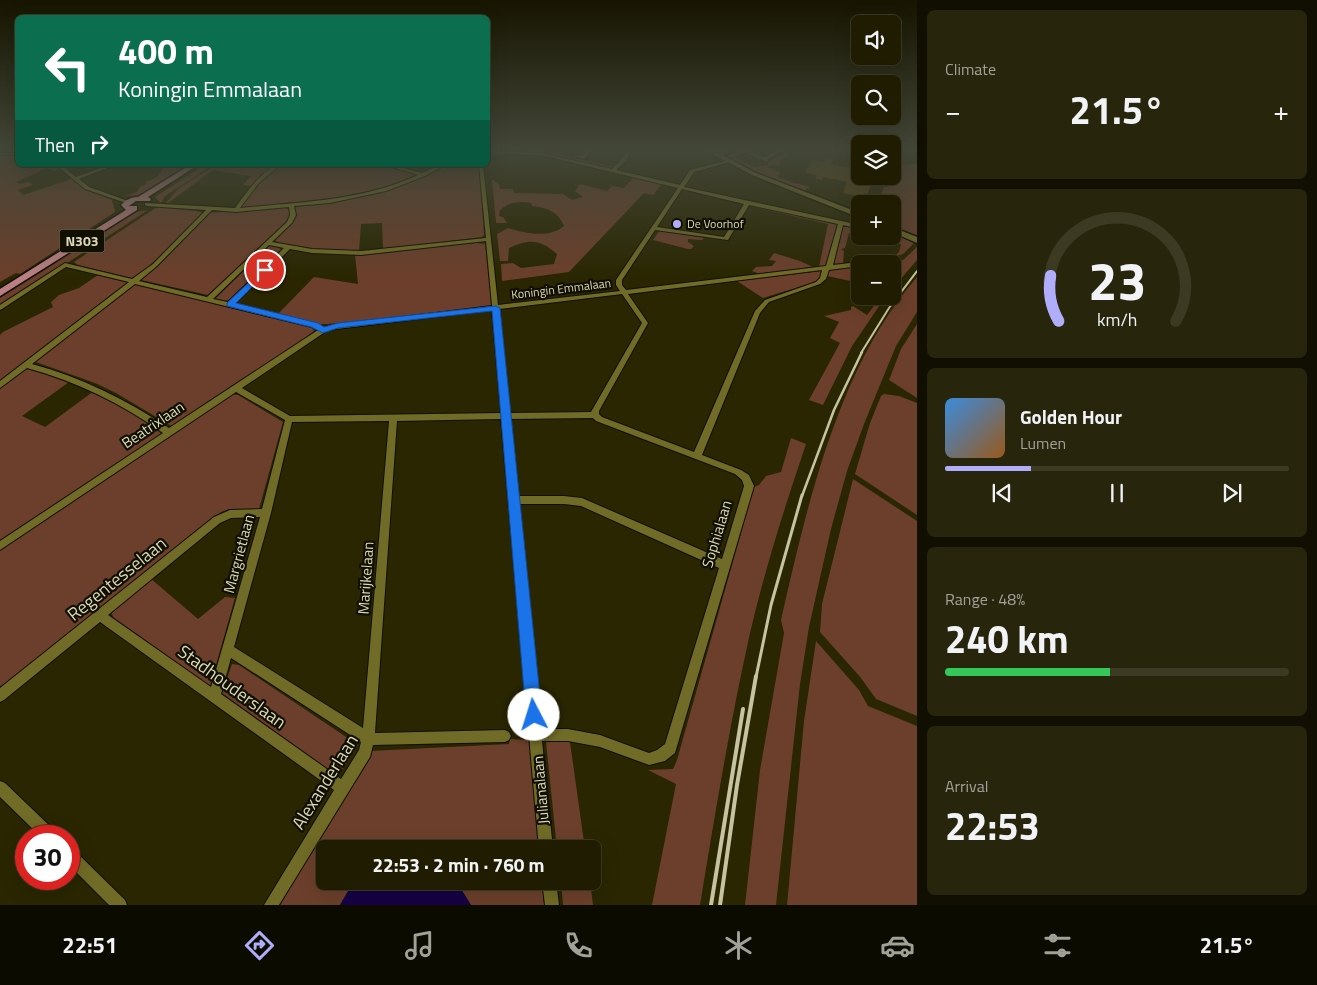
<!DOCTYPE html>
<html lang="en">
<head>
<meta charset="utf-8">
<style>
  body { margin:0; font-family:"Titillium Web",sans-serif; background:#27250b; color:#f1f3f6; height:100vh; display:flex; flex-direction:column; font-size:19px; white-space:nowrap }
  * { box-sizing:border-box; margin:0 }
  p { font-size:16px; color:#a1a199 }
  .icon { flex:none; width:28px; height:28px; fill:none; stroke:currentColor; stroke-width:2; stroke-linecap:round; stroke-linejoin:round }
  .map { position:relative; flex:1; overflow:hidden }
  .sheet { display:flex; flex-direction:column; gap:10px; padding:10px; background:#110f01; width:400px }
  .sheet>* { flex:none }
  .banner { position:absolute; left:15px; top:15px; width:475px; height:152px; border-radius:8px; box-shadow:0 5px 20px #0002,0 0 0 1px #3c3a23; background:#0b6e4f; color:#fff; overflow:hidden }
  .tools { position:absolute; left:851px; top:15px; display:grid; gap:10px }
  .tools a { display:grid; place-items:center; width:50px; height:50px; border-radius:8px; background:#1f1c01; box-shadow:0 5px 20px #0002,0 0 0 1px #3c3a23; font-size:25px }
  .speed { position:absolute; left:15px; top:825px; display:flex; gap:10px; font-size:25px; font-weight:700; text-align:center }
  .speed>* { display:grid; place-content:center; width:65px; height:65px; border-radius:50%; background:#1f1c01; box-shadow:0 5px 20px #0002,0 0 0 1px #3c3a23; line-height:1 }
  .speed .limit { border:8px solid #d22; background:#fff; color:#111 }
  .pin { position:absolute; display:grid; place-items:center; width:42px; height:42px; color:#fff; margin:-21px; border:2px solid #fff; border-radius:50%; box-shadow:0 1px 5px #0007 }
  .me { position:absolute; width:55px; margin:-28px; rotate:355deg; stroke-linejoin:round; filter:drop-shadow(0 0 4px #0008) }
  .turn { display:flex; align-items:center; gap:18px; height:105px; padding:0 20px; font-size:22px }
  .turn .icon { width:65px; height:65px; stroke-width:2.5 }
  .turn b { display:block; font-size:35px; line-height:42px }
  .then { display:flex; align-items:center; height:48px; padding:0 20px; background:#0003; gap:10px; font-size:19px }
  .big { font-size:38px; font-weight:700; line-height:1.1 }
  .sheet .tile { flex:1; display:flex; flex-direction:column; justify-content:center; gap:8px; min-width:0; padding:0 18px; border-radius:8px; background:#27250b }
  .sheet .dial { align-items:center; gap:0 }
  .dial svg { height:130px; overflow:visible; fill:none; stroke:#3c3a23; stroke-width:7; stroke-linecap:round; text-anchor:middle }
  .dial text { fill:#f1f3f6; stroke:none }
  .song { display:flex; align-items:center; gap:15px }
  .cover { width:60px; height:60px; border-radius:8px; background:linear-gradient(135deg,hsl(210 70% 55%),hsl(30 70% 35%)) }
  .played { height:5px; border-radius:2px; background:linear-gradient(90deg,#b0aefa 25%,#3c3a23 25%) }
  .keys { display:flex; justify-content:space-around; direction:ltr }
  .heat { display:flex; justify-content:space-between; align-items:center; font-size:28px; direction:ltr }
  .charge { height:8px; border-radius:4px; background:linear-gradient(90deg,#34c759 48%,#3c3a23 0) }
  .trip { position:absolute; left:316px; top:840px; width:285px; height:50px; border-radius:8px; background:#1f1c01; box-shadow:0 5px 20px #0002,0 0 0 1px #3c3a23; font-weight:700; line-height:50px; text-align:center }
  .tab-bar { display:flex; height:80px; justify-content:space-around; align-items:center; background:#0c0b00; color:#a1a199 }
  .tab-bar .icon { width:35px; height:35px }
  .tab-bar .selected { color:#b0aefa }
  .tab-bar b { font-size:22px; color:#f1f3f6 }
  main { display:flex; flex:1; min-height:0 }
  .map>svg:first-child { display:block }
</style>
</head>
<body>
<main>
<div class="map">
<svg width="917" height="905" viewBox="0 0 917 905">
  <rect width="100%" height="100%" fill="#292601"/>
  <g fill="#6b3f2b">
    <path d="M521 150H541L614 167H609L613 169H610Z"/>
    <path d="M736 150 743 152 735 157 755 167 768 165V162L785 153 789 154 781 160 780 165H774L767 167 780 172 778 177 791 182 810 187 803 191 756 172 726 155Z"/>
    <path d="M17 154 18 165H55L60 170 54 171 47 168 16 182 20 184 29 182 33 185 18 190 23 195 72 179 87 190 112 200 115 212 20 274 16 273 0 282V155Z"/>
    <path d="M917 163V235L893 226 892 204H881L879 199 884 187 891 186 892 184 886 179 887 176H892L893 166Z"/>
    <path d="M204 165H213L165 196 161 203 155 197Z"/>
    <path d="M220 165H275L251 186 243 185 251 176 213 170 168 203H166L178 189 211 168Z"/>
    <path d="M280 165H382L417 175C374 194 327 200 280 205 268 206 254 209 241 207L255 188Z"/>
    <path d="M446 165 479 166 484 235 482 237 383 249 382 223 361 224 359 251 318 250 278 243 275 240 292 221 296 207 373 195 404 185Z"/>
    <path d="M163 166 184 169 139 195 124 196 137 192 140 187 145 185 146 182C155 178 161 177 163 166Z"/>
    <path d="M634 177 662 184 653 195 644 193 569 272 502 281 501 264 513 263 521 268 554 264 557 254C539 239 530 239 509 248L508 261H500L497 234 508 228C524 233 549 239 564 226 558 211 547 208 532 206L531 203C520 201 509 202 500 210L499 216 503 217 507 223H496L492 179 499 184 500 189H513L514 193 563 194 572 200 583 197 575 191 580 184 607 191 612 186 624 188Z"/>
    <path d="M756 205 837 224 827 266 819 267 828 224 749 206Z"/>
    <path d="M157 207 196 211 203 213 165 252 136 277 131 278 78 265 74 262Z"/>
    <path d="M284 207 289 210 291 215 287 223 208 295 141 280 208 213Z"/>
    <path d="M148 210 0 307V298L136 212Z"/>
    <path d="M848 226 860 228V236H868L865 245 857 244 860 236 849 233 845 248 841 249 844 251 843 264 836 265 834 263 843 227Z"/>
    <path d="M660 230 704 238 702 240 688 239V242L694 246 691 249H688L653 240Z"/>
    <path d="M893 232 914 243 903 254 894 257 899 252 901 244 869 236H892Z"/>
    <path d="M476 243 485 244 492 306 327 324H317L278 314 314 277 358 284 355 255Z"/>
    <path d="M269 246 278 247 281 250 230 299 226 301 215 299Z"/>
    <path d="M917 247V260L893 288 892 264H880L903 260Z"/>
    <path d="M774 253 800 261 813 267 760 274 752 271 756 267 772 266 776 261 769 260Z"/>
    <path d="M860 266V283L827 276 829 270Z"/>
    <path d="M821 271V277L815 282 763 298 737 281Z"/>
    <path d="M98 275 128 282 127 283 0 381V335L3 332 53 307 51 302 59 295 79 288Z"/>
    <path d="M917 277V312L896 346 864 424 847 471 831 529 809 627 800 684 776 905H745L760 770 784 633 781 620C807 506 838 367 917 277Z"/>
    <path d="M134 283 303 325 312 327 314 331 301 341 173 427 116 393 95 383 33 361Z"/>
    <path d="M874 296H886L852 346 823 405 809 400 840 343 830 338 839 322 824 316 851 310V307L853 306 867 315 877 302Z"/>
    <path d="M917 324V398L889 380 901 349Z"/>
    <path d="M24 369 34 370 69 382 22 416 45 427 94 391C108 399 155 421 161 434L0 542V387Z"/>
    <path d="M231 394 238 395 283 422 259 509H229L221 512 2 688 0 685V551Z"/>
    <path d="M884 394 899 396 917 403V515L855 474 870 423 881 396Z"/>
    <path d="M791 438 806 444C785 506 765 569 750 633 730 723 715 814 700 905H652L676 784 648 770 673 769 677 760 754 487 759 485 766 476 781 472Z"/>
    <path d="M853 479 917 521V716L876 699 861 678 820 632 822 604Z"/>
    <path d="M150 578 198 619 225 597 235 598 210 686 113 617 111 611Z"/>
    <path d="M816 641 859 690 868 706 917 726V905H787L804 721Z"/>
    <path d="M232 664 239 665 358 745 340 773H333L222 693Z"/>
    <path d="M510 739 529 740 539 849H416L407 846 397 849H325V881H354L340 905H280L370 751 509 744Z"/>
    <path d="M563 741 570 742 585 849H557L546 742Z"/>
    <path d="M456 881H542L544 905H471Z"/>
    <path d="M561 881H590L593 905H563Z"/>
  </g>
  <path fill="#150045" d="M354 881H456L471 905H340Z"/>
  <path fill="#5d4715" d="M860 152V176H874L866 198 843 193 847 182 824 177 822 180 815 179 817 175 805 173 812 160 824 162 827 158 833 159 831 164 853 168Z"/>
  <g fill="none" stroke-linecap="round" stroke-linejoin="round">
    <g stroke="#110f00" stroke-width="2">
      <g id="minor">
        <path d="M586 150H591L585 159 572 156 574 155 582 156Z"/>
        <path d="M628 150H632L624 163 616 170 680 185 690 170 733 159V161L694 172 684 187 860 225V229L843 225 833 265 892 258 895 260C885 265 871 264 860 264V266L829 270 826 279 820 284 769 302 760 313 702 455 741 470 749 475 754 486 675 753 665 761 649 765 600 747 568 741H542L553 849H539L501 419 397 421 375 733 505 730 509 732 511 736 509 740 505 742 373 745 370 757 279 905H264L334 790 100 622 4 700 0 702V688L214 517 230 510 262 509 285 420 236 392 0 550V541L163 433C121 403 77 382 27 368L0 388V381L129 282 66 267 2 309 0 310V305L65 263 132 279 153 264 206 210 147 206 145 205V203L235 208C244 196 265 165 280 165L258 184 240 208C300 202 363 201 418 175L385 165H392L422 173 439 165H445L425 176 386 191 330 203 294 206 296 215 292 223 272 242 312 249 361 251 486 238 479 165H483L498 305 620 291 616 285V280L678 188 541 155 488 153V151L541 153 612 169 620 161ZM682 189 744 204 724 237 657 227ZM749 205 838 224 826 266 626 290 622 285V280L655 230 728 240ZM289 207 290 215 287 222 207 297 139 281 157 266 212 210 236 212ZM486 241 492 306 323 327 316 324 234 304 290 249 312 253 361 255ZM269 245 284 248 228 302 213 299ZM822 270 820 278 816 282 765 300 755 311 694 452 602 417 599 414V411L648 323 628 294ZM135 284 312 327 318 330 169 428C125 399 83 378 32 364ZM622 294 642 323 591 412 509 413 499 309ZM492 310 501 413 290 416 242 388 328 330ZM593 418 596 421 735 474 742 480 744 486 722 559 582 498 564 496H518L510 419ZM389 421 363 728 234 647 271 513 292 422ZM518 504H564L581 506 719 568 665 744 657 750 649 753 600 735 568 729H541ZM260 517 211 687 108 615 220 523 231 518ZM231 658 361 742 359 750 341 779 221 694Z"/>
        <path d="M738 150H745L765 157 776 151 780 152 768 159V161L766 162 763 160Z"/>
        <rect x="0" y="153" width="18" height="2"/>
        <path d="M56 165H61L76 177 109 165H115L79 179 89 187 131 202 126 203 85 189Z"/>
        <path d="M0 781 5 783 55 831 57 836H40L0 797Z"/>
        <path d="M69 848 74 850 125 900 127 905H109L69 865Z"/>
        <path d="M542 881H556L559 905H545Z"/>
      </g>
    </g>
    <g stroke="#110f00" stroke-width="3">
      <path id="tertiary" d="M725 150H733L721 157H717V155Z"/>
    </g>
    <g stroke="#110f00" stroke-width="3">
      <g id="secondary">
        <path d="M705 150H713L756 173 860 213V218L752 175Z"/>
        <path d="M892 227 917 237V243L892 232Z"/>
      </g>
    </g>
    <g stroke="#110f00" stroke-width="3">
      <path id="primary" d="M190 165H198L148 197 151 199 150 201H136L129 206H137V210L0 296V289L126 210 121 205C126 200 131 197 138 197Z"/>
    </g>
    <use href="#minor" fill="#706b26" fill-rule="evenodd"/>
    <use href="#tertiary" fill="#706b26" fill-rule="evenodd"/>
    <use href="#secondary" fill="#706b26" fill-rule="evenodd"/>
    <use href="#primary" fill="#ba7f85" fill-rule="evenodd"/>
    <path stroke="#c5c3a1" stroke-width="2" d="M861 353 889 308 917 271"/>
    <path stroke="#c5c3a1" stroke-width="2.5" d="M802 496 834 410 862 352"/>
    <path stroke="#c5c3a1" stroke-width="3" d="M756 677 771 605 802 495"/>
    <g stroke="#c5c3a1" stroke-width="4">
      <path d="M711 905 743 709"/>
      <path d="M720 905 737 785 756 676"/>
    </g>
  </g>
  <linearGradient id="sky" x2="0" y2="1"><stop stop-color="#171501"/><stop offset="0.54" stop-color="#434738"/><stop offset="1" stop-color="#434738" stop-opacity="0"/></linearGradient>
  <rect width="917" height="277" fill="url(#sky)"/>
  <path fill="#1a73e8" stroke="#114b97" d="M265 267 269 270 236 303 318 323 324 327 338 323 496 306 500 308 542 715 540 721 534 723 528 721 526 715 492 311 338 328 323 333 311 327 227 306V303Z"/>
  <circle fill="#b0aefa" stroke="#110f00" stroke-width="2" cx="677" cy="224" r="5"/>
  <g text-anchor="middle" stroke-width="4.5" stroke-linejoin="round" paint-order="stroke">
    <g font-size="12" fill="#dad8b7" stroke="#110f00" text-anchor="start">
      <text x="687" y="228">De Voorhof</text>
    </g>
    <g font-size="12" fill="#dad8b7" stroke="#110f00">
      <text transform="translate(561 289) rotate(-7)" y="4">Koningin Emmalaan</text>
    </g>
    <rect fill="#110f00" stroke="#9e9c80" stroke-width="1" x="59.5" y="229.5" width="45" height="23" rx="4"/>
    <g font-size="14" font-weight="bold" fill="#dad8b7">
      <text x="82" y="246">N303</text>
    </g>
    <g font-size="15" fill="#dad8b7" stroke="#110f00">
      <text transform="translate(153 425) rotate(-34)" y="5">Beatrixlaan</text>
      <text transform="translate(717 534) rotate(-73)" y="5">Sophialaan</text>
      <text transform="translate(239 554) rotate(-75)" y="5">Margrietlaan</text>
      <text transform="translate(366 578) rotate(-86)" y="5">Marijkelaan</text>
      <text transform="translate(541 790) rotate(-95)" y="5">Julianalaan</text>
    </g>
    <g font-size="18" fill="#dad8b7" stroke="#110f00">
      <text transform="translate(117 579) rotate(-39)" y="6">Regentesselaan</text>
      <text transform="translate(232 687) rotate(36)" y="6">Stadhouderslaan</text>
      <text transform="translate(325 782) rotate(-58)" y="6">Alexanderlaan</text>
    </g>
  </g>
</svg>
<div class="tools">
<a><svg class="icon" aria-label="sound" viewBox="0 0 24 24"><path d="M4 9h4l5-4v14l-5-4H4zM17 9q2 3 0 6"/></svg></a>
<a><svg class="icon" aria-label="search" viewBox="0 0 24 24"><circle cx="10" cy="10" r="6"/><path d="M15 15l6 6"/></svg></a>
<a><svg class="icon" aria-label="layers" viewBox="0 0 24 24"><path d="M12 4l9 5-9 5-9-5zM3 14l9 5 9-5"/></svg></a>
<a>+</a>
<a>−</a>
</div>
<div class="speed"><div class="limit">30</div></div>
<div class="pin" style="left:265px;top:270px;background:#d93025"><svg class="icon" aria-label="arrive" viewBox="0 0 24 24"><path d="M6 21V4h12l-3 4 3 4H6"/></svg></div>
<svg class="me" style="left:534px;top:715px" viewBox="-20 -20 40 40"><circle r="19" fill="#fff"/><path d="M0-13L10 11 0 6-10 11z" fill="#1a73e8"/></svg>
<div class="trip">22:53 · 2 min · 760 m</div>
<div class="banner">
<div class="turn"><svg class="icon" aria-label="left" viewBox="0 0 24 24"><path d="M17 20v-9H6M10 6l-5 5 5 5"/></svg><div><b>400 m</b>Koningin Emmalaan</div></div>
<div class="then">Then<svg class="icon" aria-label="right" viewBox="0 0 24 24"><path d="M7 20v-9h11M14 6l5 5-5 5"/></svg></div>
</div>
</div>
<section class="sheet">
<div class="tile"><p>Climate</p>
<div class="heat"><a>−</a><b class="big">21.5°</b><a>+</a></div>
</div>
<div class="tile dial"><svg viewBox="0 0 100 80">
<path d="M14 69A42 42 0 1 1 86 69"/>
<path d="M14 69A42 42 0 0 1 9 41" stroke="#b0aefa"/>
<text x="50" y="56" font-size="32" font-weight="700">23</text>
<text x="50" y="72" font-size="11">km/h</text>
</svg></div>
<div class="tile">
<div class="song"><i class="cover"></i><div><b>Golden Hour</b><p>Lumen</p></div></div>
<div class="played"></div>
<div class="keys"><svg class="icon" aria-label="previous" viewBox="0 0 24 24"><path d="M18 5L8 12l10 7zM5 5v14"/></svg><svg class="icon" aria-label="pause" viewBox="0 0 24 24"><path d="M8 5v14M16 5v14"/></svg><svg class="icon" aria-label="next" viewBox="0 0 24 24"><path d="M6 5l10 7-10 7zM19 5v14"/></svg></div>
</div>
<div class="tile"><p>Range · 48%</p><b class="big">240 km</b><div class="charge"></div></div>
<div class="tile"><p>Arrival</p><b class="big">22:53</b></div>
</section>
</main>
<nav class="tab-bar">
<b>22:51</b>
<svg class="icon selected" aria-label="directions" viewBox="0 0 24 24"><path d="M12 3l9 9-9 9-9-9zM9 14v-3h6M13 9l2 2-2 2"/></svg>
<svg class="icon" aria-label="music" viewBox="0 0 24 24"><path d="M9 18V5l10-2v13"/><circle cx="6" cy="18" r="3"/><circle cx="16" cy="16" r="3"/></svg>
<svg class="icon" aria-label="phone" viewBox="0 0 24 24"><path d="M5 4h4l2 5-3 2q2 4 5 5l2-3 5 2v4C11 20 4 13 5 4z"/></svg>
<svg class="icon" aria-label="climate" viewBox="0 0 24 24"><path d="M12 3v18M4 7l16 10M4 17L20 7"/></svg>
<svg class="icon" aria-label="car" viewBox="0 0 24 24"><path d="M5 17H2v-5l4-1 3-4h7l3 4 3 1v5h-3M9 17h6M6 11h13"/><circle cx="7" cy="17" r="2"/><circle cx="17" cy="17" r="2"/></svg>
<svg class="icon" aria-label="filters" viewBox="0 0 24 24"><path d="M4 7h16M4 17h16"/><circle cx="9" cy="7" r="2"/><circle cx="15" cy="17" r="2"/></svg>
<b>21.5°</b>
</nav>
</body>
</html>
